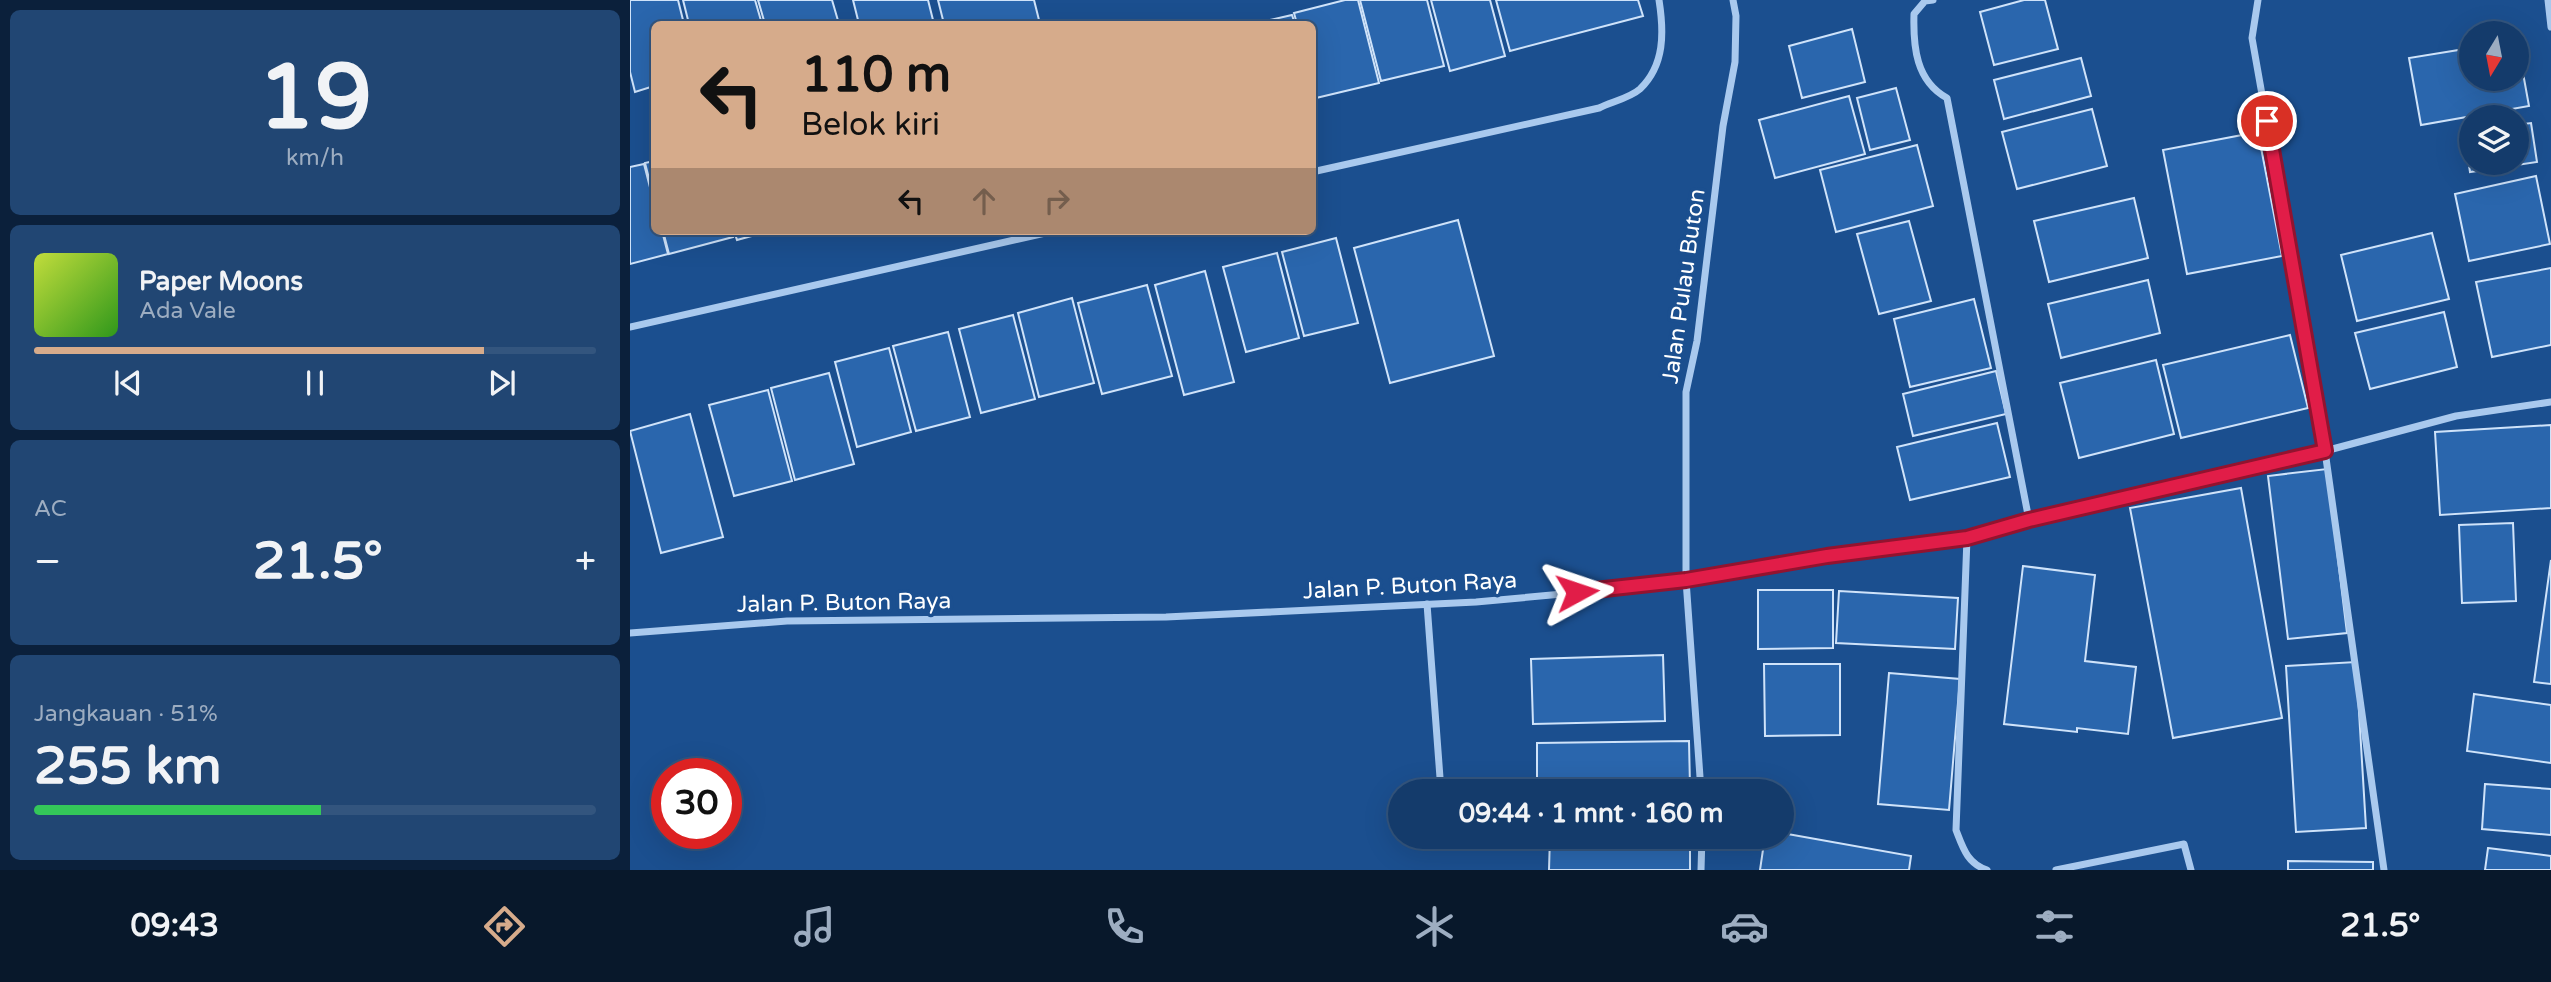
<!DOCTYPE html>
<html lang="id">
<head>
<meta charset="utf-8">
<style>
  body { margin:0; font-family:"Varela Round",sans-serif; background:#214673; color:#f1f3f6; height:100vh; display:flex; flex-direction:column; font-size:26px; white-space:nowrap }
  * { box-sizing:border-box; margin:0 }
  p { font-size:23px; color:#9dadc1 }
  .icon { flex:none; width:38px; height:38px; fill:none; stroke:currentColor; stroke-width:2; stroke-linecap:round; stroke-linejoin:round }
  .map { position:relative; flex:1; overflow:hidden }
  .details { display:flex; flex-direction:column; gap:10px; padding:10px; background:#0b203b; width:630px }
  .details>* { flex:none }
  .banner { position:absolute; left:21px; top:21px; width:665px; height:214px; border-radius:10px; box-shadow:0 7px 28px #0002,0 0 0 2px #33557e; background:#d6ab8b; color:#111; overflow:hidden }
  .needle { width:46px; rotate:190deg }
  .fabs { position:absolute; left:1829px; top:21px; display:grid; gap:14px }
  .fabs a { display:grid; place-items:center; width:70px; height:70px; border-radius:50%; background:#143b6b; box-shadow:0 7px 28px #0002,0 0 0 2px #33557e; font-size:35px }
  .speed { position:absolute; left:21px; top:758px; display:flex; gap:14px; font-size:35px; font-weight:700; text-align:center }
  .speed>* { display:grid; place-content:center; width:91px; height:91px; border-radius:50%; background:#143b6b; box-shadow:0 7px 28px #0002,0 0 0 2px #33557e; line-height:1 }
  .speed .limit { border:10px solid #d22; background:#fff; color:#111 }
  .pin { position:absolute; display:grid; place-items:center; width:60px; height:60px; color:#fff; margin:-30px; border:4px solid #fff; border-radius:50%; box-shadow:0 2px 7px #0007 }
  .me { position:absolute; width:77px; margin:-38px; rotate:85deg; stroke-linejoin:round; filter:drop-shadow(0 0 5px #0008) }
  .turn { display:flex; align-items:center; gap:24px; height:147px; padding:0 35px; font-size:32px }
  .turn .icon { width:91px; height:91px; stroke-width:2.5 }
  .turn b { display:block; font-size:49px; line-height:60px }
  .lanes { display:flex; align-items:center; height:66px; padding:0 35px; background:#0003; justify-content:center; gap:35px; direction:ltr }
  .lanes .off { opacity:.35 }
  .big { font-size:52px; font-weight:700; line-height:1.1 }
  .details .tile { flex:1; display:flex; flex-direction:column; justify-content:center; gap:10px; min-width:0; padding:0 24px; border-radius:10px; background:#214673 }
  .details .dial { align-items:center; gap:0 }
  .dial b { font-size:91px; line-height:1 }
  .song { display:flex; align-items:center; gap:21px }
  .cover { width:84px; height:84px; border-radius:10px; background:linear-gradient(135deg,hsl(70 70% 55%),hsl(110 70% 35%)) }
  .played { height:7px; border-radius:4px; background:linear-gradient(90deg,#d6ab8b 80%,#33557e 80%) }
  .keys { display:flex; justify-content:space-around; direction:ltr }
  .heat { display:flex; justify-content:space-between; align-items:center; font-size:38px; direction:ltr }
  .charge { height:10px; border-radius:5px; background:linear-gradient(90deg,#34c759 51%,#33557e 0) }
  .trip { position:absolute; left:758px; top:779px; width:406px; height:70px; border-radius:35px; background:#143b6b; box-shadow:0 7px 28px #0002,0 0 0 2px #33557e; font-weight:700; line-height:70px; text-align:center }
  .tabs { display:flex; height:112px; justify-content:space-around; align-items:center; background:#08182b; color:#9dadc1 }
  .tabs .icon { width:49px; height:49px }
  .tabs .current { color:#d6ab8b }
  .tabs b { font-size:32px; color:#f1f3f6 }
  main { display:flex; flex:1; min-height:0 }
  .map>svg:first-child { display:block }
</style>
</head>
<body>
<main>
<section class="details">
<div class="tile dial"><b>19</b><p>km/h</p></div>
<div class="tile">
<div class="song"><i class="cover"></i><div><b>Paper Moons</b><p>Ada Vale</p></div></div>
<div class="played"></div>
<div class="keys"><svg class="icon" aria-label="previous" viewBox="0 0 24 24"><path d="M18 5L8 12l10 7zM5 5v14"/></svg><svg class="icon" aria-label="pause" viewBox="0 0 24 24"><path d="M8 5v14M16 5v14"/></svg><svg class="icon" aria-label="next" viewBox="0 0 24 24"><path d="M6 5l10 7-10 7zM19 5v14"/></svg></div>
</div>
<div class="tile"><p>AC</p>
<div class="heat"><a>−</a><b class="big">21.5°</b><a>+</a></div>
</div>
<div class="tile"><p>Jangkauan · 51%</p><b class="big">255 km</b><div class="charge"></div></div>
</section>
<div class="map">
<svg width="1921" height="870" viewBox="0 0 1921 870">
  <rect width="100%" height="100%" fill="#1b4f8f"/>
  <g fill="#2a66ad" stroke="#cfe3fa" stroke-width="2">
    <path d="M0 0H48L54 24H24V86L5 92 0 72Z"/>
    <path d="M53 0H125L132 24H59Z"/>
    <path d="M128 0H202L209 24H135Z"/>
    <path d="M223 0H298L304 24H229Z"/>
    <path d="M308 0H404L410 24H314Z"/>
    <path d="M715 0H728L749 83 686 98 682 84V24H667L664 13Z"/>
    <path d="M730 0H797L814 66 751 81Z"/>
    <path d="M801 0H860L875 56 820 71Z"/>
    <path d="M866 0H1008L1013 16 880 51Z"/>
    <path d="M1394 0H1415L1428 49 1364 65 1350 12Z"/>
    <path d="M662 15 665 24H622Z"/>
    <path d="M1222 29 1235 82 1172 98 1159 46Z"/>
    <path d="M1887 40 1899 106 1791 125 1779 58 1841 48V79H1886Z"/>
    <path d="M1451 58 1461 96 1374 119 1364 80Z"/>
    <path d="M1266 88 1280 140 1240 150 1227 98Z"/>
    <path d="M1219 96 1235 154 1145 178 1129 120Z"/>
    <path d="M1462 109 1477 166 1387 189 1372 132Z"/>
    <path d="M1901 123 1907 162 1840 172 1834 132 1841 131V163H1886V125Z"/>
    <path d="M1628 132 1652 256 1557 274 1533 150Z"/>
    <path d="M1287 145 1303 206 1206 232 1190 170Z"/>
    <path d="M24 161V198L15 163Z"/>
    <path d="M14 164 24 203V231H32L38 254 0 264V167Z"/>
    <path d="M1906 176 1920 244 1839 261 1825 194Z"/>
    <path d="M1504 198 1518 258 1419 282 1404 221Z"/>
    <path d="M828 220 864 356 760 383 724 248Z"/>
    <path d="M1279 221 1301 301 1249 314 1227 234Z"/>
    <path d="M33 231H101L103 237 39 254Z"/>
    <path d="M104 231H140L107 240Z"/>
    <path d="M1802 233 1819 299 1727 321 1711 255Z"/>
    <path d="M706 238 728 323 674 336 652 252Z"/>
    <path d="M647 253 669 338 616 352 593 267Z"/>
    <path d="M1921 268V345L1862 357 1846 282Z"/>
    <path d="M575 271 604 382 554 395 525 285Z"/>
    <path d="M1518 280 1530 333 1431 358 1418 304Z"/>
    <path d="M517 285 542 376 472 394 448 303Z"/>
    <path d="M442 298 464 383 409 397 388 313Z"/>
    <path d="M1344 299 1361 368 1280 387 1264 319Z"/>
    <path d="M1814 312 1827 367 1740 389 1725 333Z"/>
    <path d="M383 315 405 399 351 413 329 329Z"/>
    <path d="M318 332 340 417 286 431 263 346Z"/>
    <path d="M1660 335 1678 408 1551 438 1533 365Z"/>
    <path d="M259 348 281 432 227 447 205 362Z"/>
    <path d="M1526 360 1544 434 1449 458 1430 383Z"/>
    <path d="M1366 371 1376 414 1283 436 1273 394Z"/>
    <path d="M199 373 224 464 165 480 141 388Z"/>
    <path d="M138 390 162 481 104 496 79 405Z"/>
    <path d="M60 414 93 537 31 553 0 431Z"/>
    <path d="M1367 423 1380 477 1280 500 1267 447Z"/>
    <path d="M1921 425V508L1810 515 1805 432Z"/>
    <path d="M1697 469 1717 633 1658 639 1638 476Z"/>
    <path d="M1611 488 1652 718 1543 738 1500 508Z"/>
    <path d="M1883 523 1886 601 1832 603 1829 525Z"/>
    <path d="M1921 560V684L1904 682Z"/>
    <path d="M1393 566 1465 575 1455 661 1506 667 1498 734 1447 728V732L1374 724Z"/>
    <path d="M1128 590H1203V648L1128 649Z"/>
    <path d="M1209 591 1328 598 1325 649 1206 643Z"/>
    <path d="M1033 655 1035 721 903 724 901 659Z"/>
    <path d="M1726 662 1736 828 1666 832 1656 666Z"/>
    <path d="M1134 664H1210V735L1135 736Z"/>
    <path d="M1259 673 1330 679 1319 810 1248 804Z"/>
    <path d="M1844 694 1921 705V763L1837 751Z"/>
    <path d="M1059 741 1060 787 907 789V743Z"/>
    <path d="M1855 784 1921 789V835L1852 829Z"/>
    <path d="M1152 833 1281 856 1279 870H1130L1135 836H1152Z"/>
    <path d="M920 836H1060V870H919Z"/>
    <path d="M1858 848 1921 856V870H1855Z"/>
    <path d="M1658 861 1743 862V870H1658Z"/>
  </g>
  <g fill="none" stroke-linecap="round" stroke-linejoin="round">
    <g stroke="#a9c9ee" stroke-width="7">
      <path d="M1303 0 1295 1 1284 14C1283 47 1286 81 1317 98L1399 520"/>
      <path d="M1628 0 1622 38 1695 451 1754 870"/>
      <path d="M1918 0 1921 27"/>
      <path d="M682 172 969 108C981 102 1000 98 1010 89 1035 65 1034 32 1029 0"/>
      <path d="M0 327 424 231"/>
      <path d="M1337 538 1326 830C1333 848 1337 863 1357 870"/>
      <path d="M797 604 811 791"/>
      <path d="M0 633 157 621 536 617 846 602 998 588 1337 538 1399 520 1695 451 1826 416 1921 402"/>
      <path d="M1071 791 1056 580V392L1067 341 1093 126 1105 62 1106 16 1103 0"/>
      <path d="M814 836V838"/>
      <path d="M1071 870 1072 836"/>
      <path d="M1426 870 1554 844 1561 870"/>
    </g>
  </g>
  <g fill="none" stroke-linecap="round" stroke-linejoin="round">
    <g stroke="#92132f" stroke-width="18">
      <path id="route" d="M947 592 1056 580 1197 556 1337 538 1399 520 1695 451 1637 121"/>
    </g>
    <use href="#route" stroke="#e11d48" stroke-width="12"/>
  </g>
  <g text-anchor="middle" stroke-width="7" stroke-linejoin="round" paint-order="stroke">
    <g font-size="23" fill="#fff" stroke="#1b4f8f">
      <text transform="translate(1053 286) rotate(-82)" y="8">Jalan Pulau Buton</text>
      <text transform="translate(780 585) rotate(-3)" y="8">Jalan P. Buton Raya</text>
      <text transform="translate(214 602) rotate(-1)" y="8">Jalan P. Buton Raya</text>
    </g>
  </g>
</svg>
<div class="fabs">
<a><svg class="needle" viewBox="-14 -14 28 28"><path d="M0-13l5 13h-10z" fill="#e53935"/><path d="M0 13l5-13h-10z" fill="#9dadc1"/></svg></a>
<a><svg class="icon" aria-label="layers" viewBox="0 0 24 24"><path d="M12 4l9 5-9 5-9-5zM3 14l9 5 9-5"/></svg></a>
</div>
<div class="speed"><div class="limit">30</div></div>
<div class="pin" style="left:1637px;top:121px;background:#d93025"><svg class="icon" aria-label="arrive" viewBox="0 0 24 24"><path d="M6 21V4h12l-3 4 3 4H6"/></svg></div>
<svg class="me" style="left:947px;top:592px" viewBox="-20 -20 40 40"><path d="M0-17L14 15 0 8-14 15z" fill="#e11d48" stroke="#fff" stroke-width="4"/></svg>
<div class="trip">09:44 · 1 mnt · 160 m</div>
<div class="banner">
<div class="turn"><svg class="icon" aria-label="left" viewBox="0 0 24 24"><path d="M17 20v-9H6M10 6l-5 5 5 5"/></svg><div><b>110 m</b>Belok kiri</div></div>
<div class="lanes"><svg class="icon" aria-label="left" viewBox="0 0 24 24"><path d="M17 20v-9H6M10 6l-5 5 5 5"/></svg><svg class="icon off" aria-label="ahead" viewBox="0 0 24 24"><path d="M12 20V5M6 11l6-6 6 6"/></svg><svg class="icon off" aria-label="right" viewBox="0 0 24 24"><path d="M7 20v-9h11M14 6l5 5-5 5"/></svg></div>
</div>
</div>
</main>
<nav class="tabs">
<b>09:43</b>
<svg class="icon current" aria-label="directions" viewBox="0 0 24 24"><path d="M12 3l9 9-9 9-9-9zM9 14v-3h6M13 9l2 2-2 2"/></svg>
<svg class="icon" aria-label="music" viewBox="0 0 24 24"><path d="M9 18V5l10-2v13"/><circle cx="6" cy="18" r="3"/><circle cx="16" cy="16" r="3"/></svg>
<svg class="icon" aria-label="phone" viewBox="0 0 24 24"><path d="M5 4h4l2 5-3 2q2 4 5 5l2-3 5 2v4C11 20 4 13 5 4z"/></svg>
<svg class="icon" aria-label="climate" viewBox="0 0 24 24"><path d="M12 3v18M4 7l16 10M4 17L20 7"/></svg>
<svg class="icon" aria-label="car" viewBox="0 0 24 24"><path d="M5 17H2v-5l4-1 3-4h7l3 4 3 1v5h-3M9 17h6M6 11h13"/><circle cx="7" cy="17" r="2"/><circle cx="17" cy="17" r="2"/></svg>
<svg class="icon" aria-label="filters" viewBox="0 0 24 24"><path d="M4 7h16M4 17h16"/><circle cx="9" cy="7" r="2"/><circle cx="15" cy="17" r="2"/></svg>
<b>21.5°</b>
</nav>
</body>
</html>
